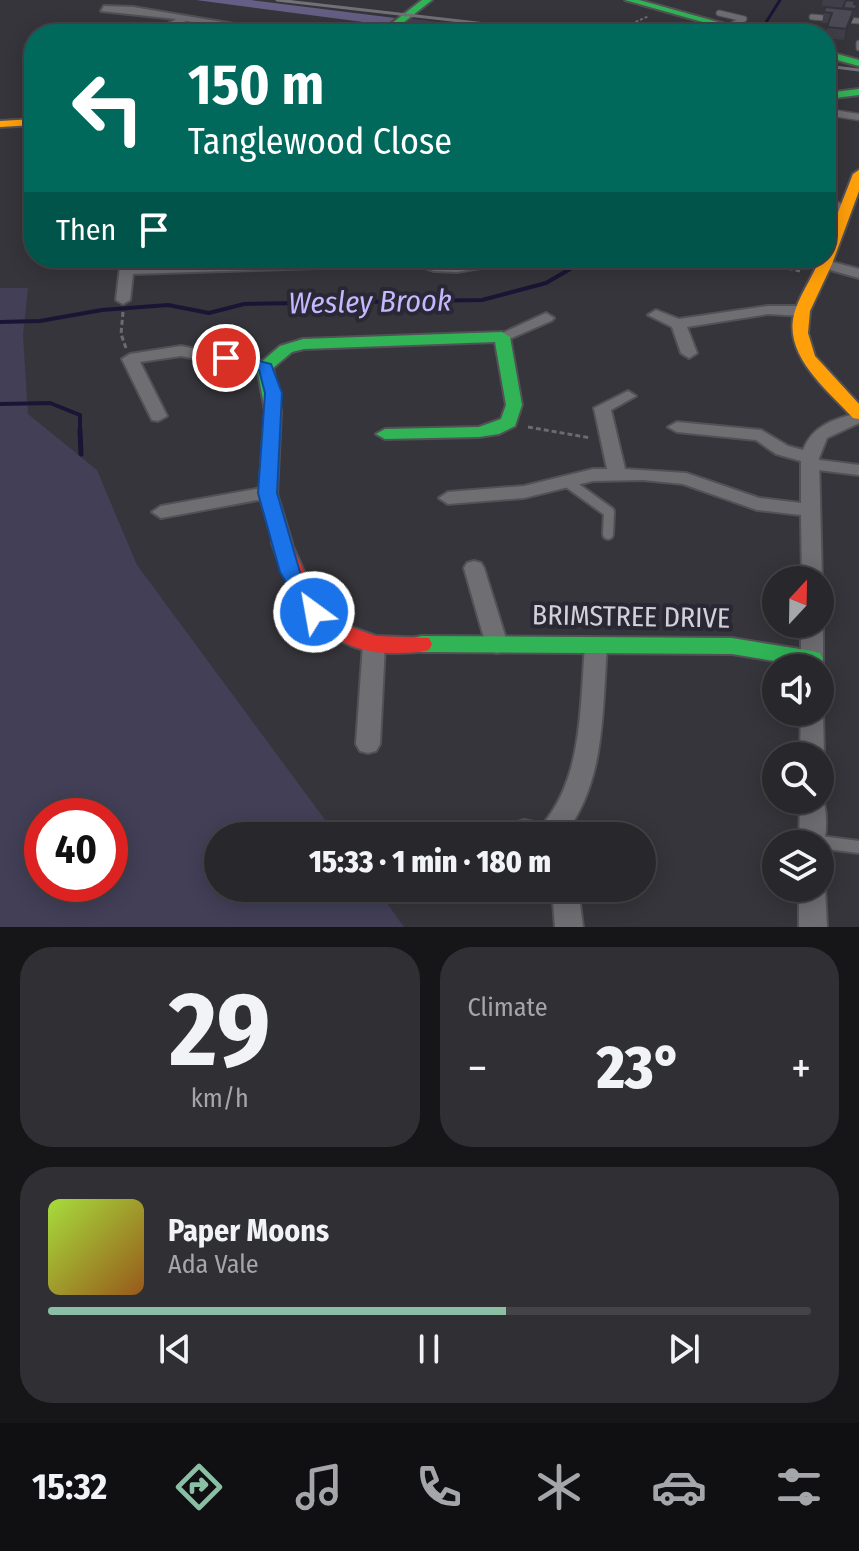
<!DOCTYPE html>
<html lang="en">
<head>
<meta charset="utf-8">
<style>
  body { margin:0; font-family:"Fira Sans Condensed",sans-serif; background:#303034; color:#f1f3f6; height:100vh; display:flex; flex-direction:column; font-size:30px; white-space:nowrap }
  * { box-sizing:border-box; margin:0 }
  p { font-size:26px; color:#a5a6a9 }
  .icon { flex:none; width:44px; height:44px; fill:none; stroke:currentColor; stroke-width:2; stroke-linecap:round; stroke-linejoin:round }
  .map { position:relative; height:927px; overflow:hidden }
  .sheet { display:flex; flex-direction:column; gap:20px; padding:20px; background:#161618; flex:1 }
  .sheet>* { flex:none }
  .top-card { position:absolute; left:24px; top:24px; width:812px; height:244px; border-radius:32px; box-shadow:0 4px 20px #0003,0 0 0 2px #444448; background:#00695c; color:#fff; overflow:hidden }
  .needle { width:52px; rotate:22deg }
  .fabs { position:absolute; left:762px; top:566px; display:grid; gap:16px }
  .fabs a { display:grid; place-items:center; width:72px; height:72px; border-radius:50%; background:#28282c; box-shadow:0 4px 20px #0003,0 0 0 2px #444448; font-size:40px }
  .speed { position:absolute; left:24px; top:798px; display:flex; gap:16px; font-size:40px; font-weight:700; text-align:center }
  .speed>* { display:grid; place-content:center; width:104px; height:104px; border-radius:50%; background:#28282c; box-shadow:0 4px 20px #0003,0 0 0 2px #444448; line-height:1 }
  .speed .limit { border:12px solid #d22; background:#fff; color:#111 }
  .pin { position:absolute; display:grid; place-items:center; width:68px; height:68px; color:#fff; margin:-34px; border:4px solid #fff; border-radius:50%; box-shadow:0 2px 8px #0007 }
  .me { position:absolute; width:88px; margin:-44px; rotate:328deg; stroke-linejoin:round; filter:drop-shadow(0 0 6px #0008) }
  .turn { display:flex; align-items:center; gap:28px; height:168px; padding:0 32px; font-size:36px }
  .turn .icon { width:104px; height:104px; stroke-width:2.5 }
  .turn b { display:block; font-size:56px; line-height:68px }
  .then { display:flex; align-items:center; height:76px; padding:0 32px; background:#0003; gap:16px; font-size:30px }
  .big { font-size:60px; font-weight:800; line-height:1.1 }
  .sheet .card { flex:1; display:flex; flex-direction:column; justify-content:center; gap:12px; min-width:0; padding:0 28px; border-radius:32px; background:#303034 }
  .sheet .dial { align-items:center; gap:0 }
  .dial b { font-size:104px; line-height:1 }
  .song { display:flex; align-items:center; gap:24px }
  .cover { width:96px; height:96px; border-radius:12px; background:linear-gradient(135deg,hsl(80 70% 55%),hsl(30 70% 35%)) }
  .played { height:8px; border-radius:4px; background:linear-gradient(90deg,#8abfa5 60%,#444448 60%) }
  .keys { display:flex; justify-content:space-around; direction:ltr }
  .heat { display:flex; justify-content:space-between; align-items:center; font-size:44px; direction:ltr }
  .sheet .tiles { flex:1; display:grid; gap:20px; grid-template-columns:1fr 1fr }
  .card:last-child { grid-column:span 2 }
  .trip { position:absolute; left:204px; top:822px; width:452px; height:80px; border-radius:40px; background:#28282c; box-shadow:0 4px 20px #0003,0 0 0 2px #444448; font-weight:800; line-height:80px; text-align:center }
  .tabs { display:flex; height:128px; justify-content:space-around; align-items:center; background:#101012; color:#a5a6a9 }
  .tabs .icon { width:56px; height:56px }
  .tabs .selected { color:#8abfa5 }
  .tabs b { font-size:36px; color:#f1f3f6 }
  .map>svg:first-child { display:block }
</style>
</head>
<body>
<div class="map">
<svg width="859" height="927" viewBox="0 0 859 927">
  <rect width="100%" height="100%" fill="#35353b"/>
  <g fill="#423f57" fill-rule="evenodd">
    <path d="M412 19 540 34H391Z"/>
    <path d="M0 288H28L23 335 28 414 97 470 137 565 337 836H218V888H376L404 927H0ZM42 816H110V884H42Z"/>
  </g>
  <path fill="#655f85" d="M196 0H251L395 18 386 25Z"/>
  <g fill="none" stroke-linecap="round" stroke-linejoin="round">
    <path stroke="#1c1435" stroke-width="3" d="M742 34 765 24 780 0"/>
    <g stroke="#1c1435" stroke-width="4">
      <path d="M0 322 40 321 102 310 168 305 209 313 244 304 482 300 546 283 589 258"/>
      <path d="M0 404 50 403 80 415V432"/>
    </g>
    <path stroke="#1c1435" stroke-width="5" d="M80 430 81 454"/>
    <g stroke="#515156" stroke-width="7">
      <g id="lane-far3">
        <path d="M719 13 744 19 728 27"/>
        <path d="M812 17 859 21"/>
        <path d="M97 34 98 27"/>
        <path d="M713 34 731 28"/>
        <path d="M859 43V48"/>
        <path d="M826 112 840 114"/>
      </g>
    </g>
    <g stroke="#515156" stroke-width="9">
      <path id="lane-far2" d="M827 112 859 117"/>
    </g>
    <g stroke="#515156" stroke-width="14">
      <g id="lane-far1">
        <path d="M811 464 859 470"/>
        <path d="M566 481 609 512 608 534"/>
      </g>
    </g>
    <g stroke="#515156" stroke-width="16">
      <path id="lane" d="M812 841 859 847"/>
    </g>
    <g stroke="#515156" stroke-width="4">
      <g id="street">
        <path d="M104 6 133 7 252 27 245 34H235L240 29 186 21 163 34H151L176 19 101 11Z"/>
        <path d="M826 201 852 205 853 208 847 212 826 209Z"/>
        <path d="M121 258H133V266L373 258H422L435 262 457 264 490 258H512L498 265 457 272 434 271 406 261 380 266 133 274 130 300 123 304 116 300Z"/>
        <path d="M825 260 859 269V278L820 267V261Z"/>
        <path d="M768 306H802L810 311 802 316 768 314 687 327 697 353 689 358 681 353 672 327 648 315 656 310 679 319Z"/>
        <path d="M546 313 554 318 551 321 507 340H497L494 337Z"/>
        <path d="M181 346 265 362 273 367 265 372 181 356 140 362 167 416 158 421 152 420 122 359 130 354Z"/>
        <path d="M628 391 636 396 611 410 625 469 686 473 759 498 801 503V461L776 454 756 440 677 432 668 427 677 422 761 430 788 446 803 450C813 425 834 419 859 413V423L827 438 819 458 822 580 820 584V580H802L801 515 757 510 683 484 643 480 593 481 524 498 448 504 439 498 448 492 524 486 593 469H607L594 408Z"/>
        <path d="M267 487 276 493 274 497 161 518 152 512 161 506Z"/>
        <path d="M474 561 481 563 484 568 508 645 505 651 497 653 489 651 486 645 464 568 467 563Z"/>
        <path d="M820 620 823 624V668L820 673V668H801V624H820Z"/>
        <path d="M374 636 382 638 385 644 380 744 376 751 368 753 360 751 356 744 363 644 366 638Z"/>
        <path d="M596 638 604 640 607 646C602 710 606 783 563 836H514L511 831 515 823 524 820 543 824C583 776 580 706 585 646L588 640Z"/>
        <path d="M820 706 823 712 824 756 820 763V756H800L801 712H820Z"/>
        <path d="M820 792C828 806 828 839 820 852V844H799L800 800H820Z"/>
        <path d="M820 879 825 888 827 927H799V888H820Z"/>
        <path d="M552 888H578L583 927H555Z"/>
      </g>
    </g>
    <g stroke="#515156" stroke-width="4">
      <g id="fast">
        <path d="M422 0H432L389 34H378Z"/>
        <path d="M625 0H639L761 34H745Z"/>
        <path d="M826 51 859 60V66L826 57Z"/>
        <path d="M859 89V95L826 99V93Z"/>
        <path d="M502 332 510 337 522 405 515 426 499 434 479 437 385 439 376 434 385 429 479 427 501 419 506 405 495 342 304 349 292 352 273 368 281 411 277 494 292 543 289 548H275L259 494 265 411 257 367 259 364 280 346 303 339Z"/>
        <path d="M421 636 732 638 812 651 820 653 823 659 820 665 812 667 732 654 421 652 413 650 410 644 413 638Z"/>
      </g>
    </g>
    <g stroke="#515156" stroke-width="4">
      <g id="slow">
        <path d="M34 119V125L0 127V121Z"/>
        <path d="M859 170V191L832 264 810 311 808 333 815 356 859 404V419L853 418C827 389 779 353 796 308 802 291 814 275 820 258H826V243L853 174Z"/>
      </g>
    </g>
    <g stroke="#515156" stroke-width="4">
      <path id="jam" d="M282 536 289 538 312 589 334 616 348 626 376 636 429 638 432 644 429 650C417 653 404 653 391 653 325 653 291 600 272 543L275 538Z"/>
    </g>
    <g stroke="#6b6b70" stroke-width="2" stroke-dasharray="3 2" stroke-linecap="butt">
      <path d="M768 29 783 26"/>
      <path d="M608 34 649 16"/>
    </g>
    <g stroke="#6b6b70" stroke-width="3" stroke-dasharray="5 3" stroke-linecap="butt">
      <path d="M741 258 800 271"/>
      <path d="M123 312 121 334 126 348"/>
      <path d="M528 427 591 438"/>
    </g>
    <use href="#lane-far3" stroke="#6f6e73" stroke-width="5"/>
    <use href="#lane-far2" stroke="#6f6e73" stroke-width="6"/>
    <use href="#lane-far1" stroke="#6f6e73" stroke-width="10"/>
    <use href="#lane" stroke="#6f6e73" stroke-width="12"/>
    <use href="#street" fill="#6f6e73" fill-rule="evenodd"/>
    <use href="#fast" fill="#30b455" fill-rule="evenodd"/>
    <use href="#slow" fill="#ff9f0a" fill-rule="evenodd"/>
    <use href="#jam" fill="#e5322d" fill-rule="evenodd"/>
    <g stroke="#727177" stroke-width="3">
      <path d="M277 0 573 34"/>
      <path d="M826 66 859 70"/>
    </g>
  </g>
  <path fill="#403f48" d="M823 0H855L854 4 857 5 853 20H852L844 40 826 38V34L828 23H822L824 12 843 9V8L822 6Z"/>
  <path fill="#34333b" d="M854 10 852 21 844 40 846 29Z"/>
  <g fill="#4b4954" stroke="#34333b" stroke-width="2">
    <path d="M846 0 855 1 854 4 857 5 856 9 843 8Z"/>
    <path d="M825 7 854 10 846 29 827 27 832 13 824 12Z"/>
  </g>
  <path fill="#1a73e8" stroke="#114b97" stroke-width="2" d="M226 353 271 364 282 393 277 493 300 572 325 612 322 618H307L280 572 258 493 265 393 259 370 220 361V355Z"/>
  <g text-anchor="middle" stroke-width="8" stroke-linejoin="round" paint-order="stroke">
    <g font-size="28" fill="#d2d1d9" stroke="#292834">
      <text transform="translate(631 616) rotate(1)" y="10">BRIMSTREE DRIVE</text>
    </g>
    <g font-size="30" font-style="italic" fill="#c4b9fe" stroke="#292834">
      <text transform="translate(370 302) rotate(-1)" y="10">Wesley Brook</text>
    </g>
  </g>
</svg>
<div class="fabs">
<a><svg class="needle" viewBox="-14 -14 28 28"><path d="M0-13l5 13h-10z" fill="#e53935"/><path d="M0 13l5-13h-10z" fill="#a5a6a9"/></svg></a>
<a><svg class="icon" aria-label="sound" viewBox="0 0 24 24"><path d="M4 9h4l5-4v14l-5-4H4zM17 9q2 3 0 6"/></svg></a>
<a><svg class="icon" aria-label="search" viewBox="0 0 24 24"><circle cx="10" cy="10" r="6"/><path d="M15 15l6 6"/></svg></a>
<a><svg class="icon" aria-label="layers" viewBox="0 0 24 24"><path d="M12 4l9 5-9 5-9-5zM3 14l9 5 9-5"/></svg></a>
</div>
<div class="speed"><div class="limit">40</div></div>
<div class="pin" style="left:226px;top:358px;background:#d93025"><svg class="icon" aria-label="arrive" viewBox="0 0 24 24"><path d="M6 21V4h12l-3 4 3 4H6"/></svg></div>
<svg class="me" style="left:314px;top:612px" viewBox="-20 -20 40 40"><circle r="17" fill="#1a73e8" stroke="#fff" stroke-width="3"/><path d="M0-11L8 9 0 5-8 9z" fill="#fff"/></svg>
<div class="trip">15:33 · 1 min · 180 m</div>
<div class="top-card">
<div class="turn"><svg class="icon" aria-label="left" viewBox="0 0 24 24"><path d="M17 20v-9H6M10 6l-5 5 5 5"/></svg><div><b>150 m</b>Tanglewood Close</div></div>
<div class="then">Then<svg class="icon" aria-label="arrive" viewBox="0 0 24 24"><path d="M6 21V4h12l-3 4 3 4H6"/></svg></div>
</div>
</div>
<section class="sheet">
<div class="tiles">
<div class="card dial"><b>29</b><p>km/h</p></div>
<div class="card"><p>Climate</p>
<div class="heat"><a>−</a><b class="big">23°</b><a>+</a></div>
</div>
<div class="card">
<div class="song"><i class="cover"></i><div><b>Paper Moons</b><p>Ada Vale</p></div></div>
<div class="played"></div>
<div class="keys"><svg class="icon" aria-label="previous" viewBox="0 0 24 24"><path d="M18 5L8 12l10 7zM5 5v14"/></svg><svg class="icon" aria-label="pause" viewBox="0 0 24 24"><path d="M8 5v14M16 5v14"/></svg><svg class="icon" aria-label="next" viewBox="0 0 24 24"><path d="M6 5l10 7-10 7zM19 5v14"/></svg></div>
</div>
</div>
</section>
<nav class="tabs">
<b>15:32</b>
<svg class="icon selected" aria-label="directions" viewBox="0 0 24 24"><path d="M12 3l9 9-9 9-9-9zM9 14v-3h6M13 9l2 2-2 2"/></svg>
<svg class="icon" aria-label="music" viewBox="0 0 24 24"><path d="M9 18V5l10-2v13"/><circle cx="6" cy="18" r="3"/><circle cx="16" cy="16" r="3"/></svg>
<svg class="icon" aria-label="phone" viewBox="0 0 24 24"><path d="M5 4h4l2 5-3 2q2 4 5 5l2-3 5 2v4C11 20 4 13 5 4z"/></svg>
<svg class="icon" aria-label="climate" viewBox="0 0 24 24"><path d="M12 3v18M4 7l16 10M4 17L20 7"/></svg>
<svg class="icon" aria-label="car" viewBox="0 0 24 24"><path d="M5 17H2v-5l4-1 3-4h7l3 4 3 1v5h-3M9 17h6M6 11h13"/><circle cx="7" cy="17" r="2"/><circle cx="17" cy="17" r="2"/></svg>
<svg class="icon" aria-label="filters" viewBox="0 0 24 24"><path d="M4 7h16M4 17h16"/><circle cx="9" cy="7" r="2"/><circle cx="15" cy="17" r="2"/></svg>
</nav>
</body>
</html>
